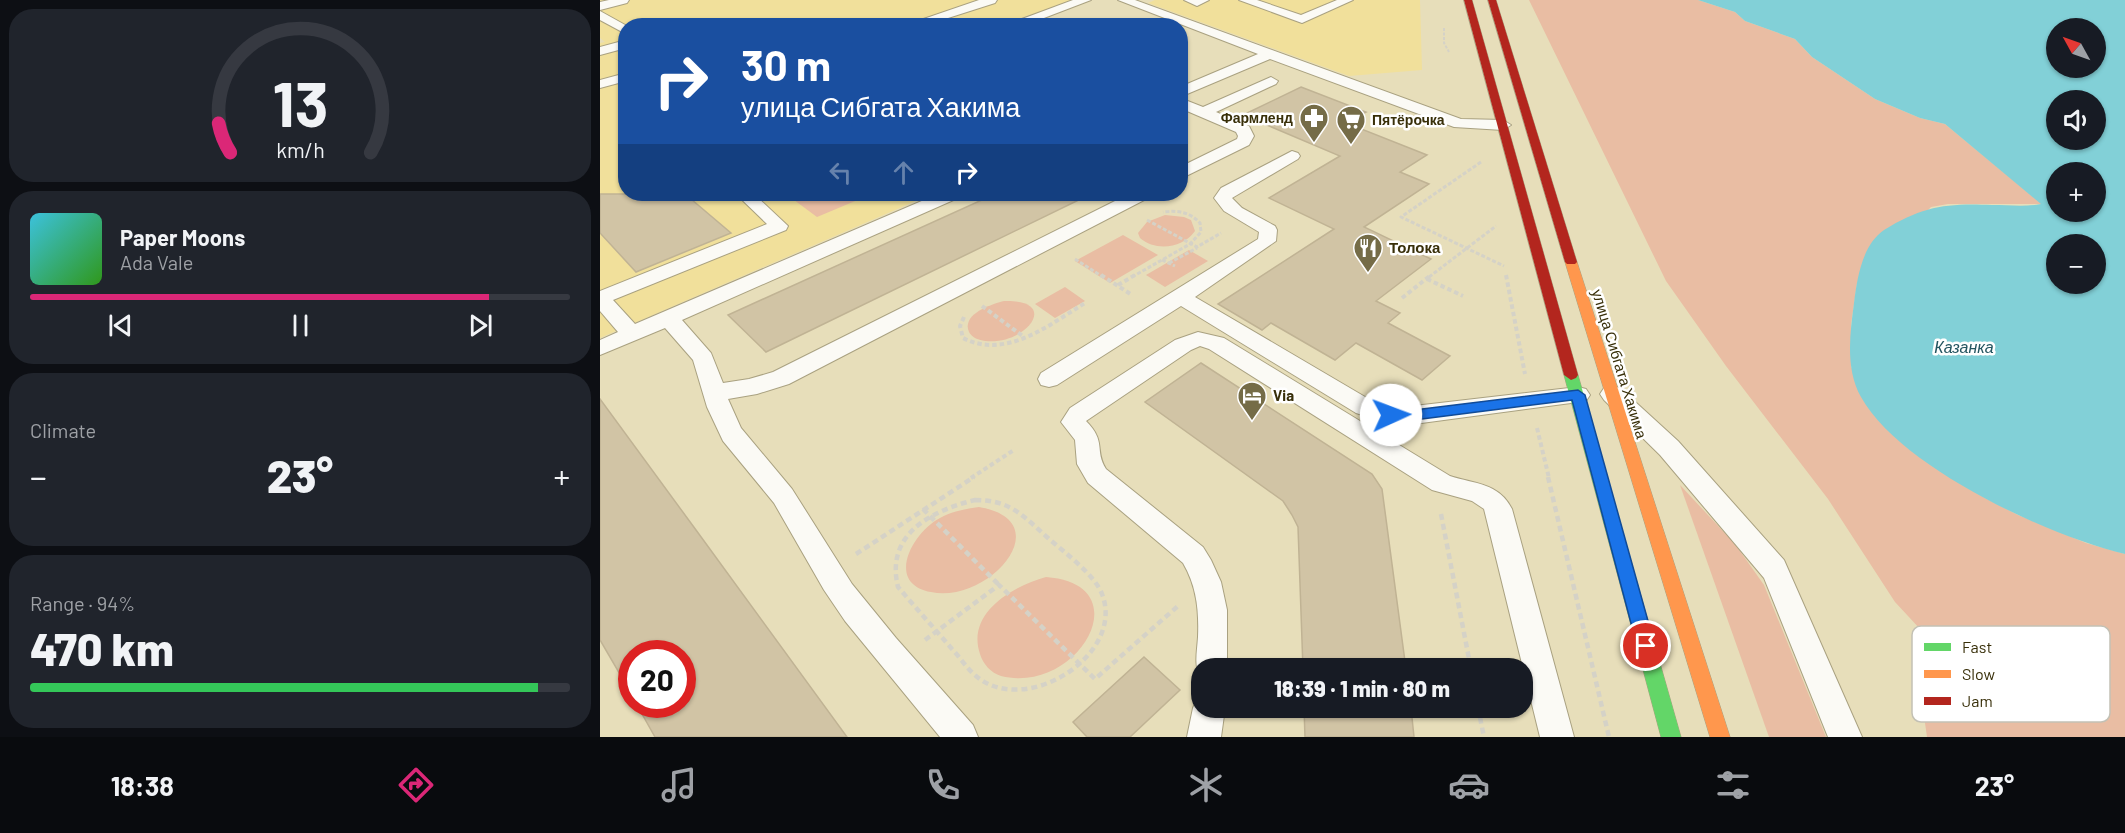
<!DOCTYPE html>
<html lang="en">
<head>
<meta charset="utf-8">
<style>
  body { margin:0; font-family:Barlow,sans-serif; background:#20242c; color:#f1f3f6; height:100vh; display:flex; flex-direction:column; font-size:22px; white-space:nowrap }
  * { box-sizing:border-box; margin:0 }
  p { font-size:20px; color:#9ea1a6 }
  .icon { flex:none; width:33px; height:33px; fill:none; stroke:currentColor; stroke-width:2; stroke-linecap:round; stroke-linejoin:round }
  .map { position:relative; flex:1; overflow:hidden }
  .details { display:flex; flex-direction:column; gap:9px; padding:9px; background:#0d0f14; width:600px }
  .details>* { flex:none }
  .guide { position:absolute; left:18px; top:18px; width:570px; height:183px; border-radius:24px; box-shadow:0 2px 4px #0004; background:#1a4fa0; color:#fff; overflow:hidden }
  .needle { width:39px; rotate:310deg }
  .tools { position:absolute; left:1446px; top:18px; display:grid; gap:12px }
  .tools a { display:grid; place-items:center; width:60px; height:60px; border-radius:50%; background:#171b24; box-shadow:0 2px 4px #0004; font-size:30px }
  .speed { position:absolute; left:18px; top:640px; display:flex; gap:12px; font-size:30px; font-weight:700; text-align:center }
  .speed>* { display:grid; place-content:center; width:78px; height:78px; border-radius:50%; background:#171b24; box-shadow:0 2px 4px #0004; line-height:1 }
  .speed .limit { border:9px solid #d22; background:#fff; color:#111 }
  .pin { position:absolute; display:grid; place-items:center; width:51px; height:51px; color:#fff; margin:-26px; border:3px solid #fff; border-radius:50%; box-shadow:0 2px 6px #0007 }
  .me { position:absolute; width:66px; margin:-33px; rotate:88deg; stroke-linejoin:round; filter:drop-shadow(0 0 4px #0008) }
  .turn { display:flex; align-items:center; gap:21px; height:126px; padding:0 24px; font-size:27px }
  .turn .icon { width:78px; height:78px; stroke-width:2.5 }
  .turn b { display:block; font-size:42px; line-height:51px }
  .lanes { display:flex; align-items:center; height:57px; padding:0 24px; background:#0003; justify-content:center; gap:30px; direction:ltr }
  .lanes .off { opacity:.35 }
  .big { font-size:45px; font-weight:800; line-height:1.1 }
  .details .card { flex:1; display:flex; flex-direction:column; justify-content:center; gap:9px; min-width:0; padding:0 21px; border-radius:24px; background:#20242c }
  .details .dial { align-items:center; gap:0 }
  .dial svg { height:156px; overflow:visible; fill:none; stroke:#363941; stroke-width:7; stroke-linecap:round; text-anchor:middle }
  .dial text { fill:#f1f3f6; stroke:none }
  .song { display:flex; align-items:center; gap:18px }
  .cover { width:72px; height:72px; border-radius:9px; background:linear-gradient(135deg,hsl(190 70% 55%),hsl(110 70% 35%)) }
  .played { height:6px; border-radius:3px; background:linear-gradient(90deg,#db2777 85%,#363941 85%) }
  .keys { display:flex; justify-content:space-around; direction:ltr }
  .heat { display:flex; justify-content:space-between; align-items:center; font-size:33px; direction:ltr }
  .charge { height:9px; border-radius:4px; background:linear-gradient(90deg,#34c759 94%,#363941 0) }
  .trip { position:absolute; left:591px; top:658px; width:342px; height:60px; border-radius:24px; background:#171b24; box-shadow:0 2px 4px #0004; font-weight:800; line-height:60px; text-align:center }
  .dock { display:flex; height:96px; justify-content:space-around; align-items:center; background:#090b0e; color:#9ea1a6 }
  .dock .icon { width:42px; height:42px }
  .dock .current { color:#db2777 }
  .dock b { font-size:27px; color:#f1f3f6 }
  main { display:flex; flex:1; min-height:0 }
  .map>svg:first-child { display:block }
</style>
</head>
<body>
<main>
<section class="details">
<div class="card dial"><svg viewBox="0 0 100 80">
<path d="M14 69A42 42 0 1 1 86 69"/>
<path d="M14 69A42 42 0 0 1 8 54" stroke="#db2777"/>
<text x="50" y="56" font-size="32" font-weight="700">13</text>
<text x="50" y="72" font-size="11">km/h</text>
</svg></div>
<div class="card">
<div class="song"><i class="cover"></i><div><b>Paper Moons</b><p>Ada Vale</p></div></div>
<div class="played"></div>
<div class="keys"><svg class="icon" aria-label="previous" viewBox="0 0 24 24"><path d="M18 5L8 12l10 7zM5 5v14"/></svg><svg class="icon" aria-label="pause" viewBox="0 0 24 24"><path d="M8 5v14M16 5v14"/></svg><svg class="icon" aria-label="next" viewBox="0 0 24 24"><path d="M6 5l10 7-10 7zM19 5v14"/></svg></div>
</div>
<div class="card"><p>Climate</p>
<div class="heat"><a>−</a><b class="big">23°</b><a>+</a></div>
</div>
<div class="card"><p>Range · 94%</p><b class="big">470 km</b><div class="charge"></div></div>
</section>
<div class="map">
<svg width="1525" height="737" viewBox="0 0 1525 737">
  <rect width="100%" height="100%" fill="#e7deba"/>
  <g fill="#f1e09b">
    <path d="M0 0H476L399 25 26 26V194H332L0 338V43L5 42 0 38Z"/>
    <path d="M555 0H820L822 70 749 76 548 3Z"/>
  </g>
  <g fill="#e9bda3">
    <path d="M929 0H1098L1135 12 1145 21 1195 39 1212 57 1275 99 1320 118 1345 124 1442 204H1348L1331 207 1257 283 1251 325V367L1313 452 1385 498 1418 515 1486 543 1525 554V737H1327L1316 660 1347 658 1295 602 1228 499 1126 366 1066 281Z"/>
    <path d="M186 194H272L217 217Z"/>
    <path d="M565 215 584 217 591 220 595 231C583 248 556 252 540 238L538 233 547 222Z"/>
    <path d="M523 235 558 255 510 283 475 261Z"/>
    <path d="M589 250 608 261 565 287 546 275Z"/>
    <path d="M465 287 485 301 455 318 435 304Z"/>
    <path d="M404 301C462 299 426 346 385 341 379 340 372 338 369 332 361 314 392 304 404 301Z"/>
    <path d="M1080 485 1135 544 1164 585 1226 737H1169Z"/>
    <path d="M379 507C461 521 389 604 331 592 284 583 313 532 340 518 352 511 366 509 379 507Z"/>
    <path d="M446 577C542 584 478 695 401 676 391 673 383 664 380 654 366 613 413 586 446 577Z"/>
  </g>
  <path fill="#82d0d7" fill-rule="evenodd" d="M1098 0H1525V554C1448 536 1300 467 1261 397 1245 369 1250 333 1254 303 1257 279 1262 245 1284 230 1323 206 1347 203 1392 205 1408 205 1426 207 1441 204L1345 124 1320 118 1275 99 1212 57 1195 39 1145 21 1135 12ZM1456 28H1496V68H1456ZM1456 100H1496V140H1456ZM1456 172H1496V212H1456ZM1456 244H1496V284H1456Z"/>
  <g fill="#d1c4a5" stroke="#c0b394" stroke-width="1.5">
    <path d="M701 87 766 112 746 123 827 155 800 172 829 184 764 227 831 259 776 301 800 313 788 323 850 356 822 380 756 343 735 360 671 323 662 330 618 304 734 229 669 198 740 156 643 115Z"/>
    <path d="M0 194H85L131 233 36 272 0 233Z"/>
    <path d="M395 194H491L166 352 128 315Z"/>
    <path d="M601 363 772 474 782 489 806 669H703L698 527 692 515 683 501 545 402Z"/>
    <path d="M0 399 96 530 247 737H55L37 705H82V654H32V695L0 640Z"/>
    <path d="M544 657 580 690 530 737H487L473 722Z"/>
    <path d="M704 708H811L814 737H705Z"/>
  </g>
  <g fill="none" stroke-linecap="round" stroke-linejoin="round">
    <g stroke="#a9a180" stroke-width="2">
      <g id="lane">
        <path d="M9 0H29L27 3 0 10V2Z"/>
        <path d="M379 0H397L395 3 323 26H303Z"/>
        <path d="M473 0H491L423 26H403Z"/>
        <path d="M518 0H535L861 119 903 120 911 125 903 130 854 127 670 59 580 97V87L658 54Z"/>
        <path d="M584 0H609L597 6Z"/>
        <path d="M639 0H657L701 15 737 0H753L702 23Z"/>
        <path d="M0 11 27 26H26V34L0 20Z"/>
        <path d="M26 40V48L0 55V47Z"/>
        <path d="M26 73V81L0 88V80Z"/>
        <path d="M671 77 678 81 676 84 616 112 649 126 654 136 649 145 580 179V167L637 139 638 136 636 132 580 108V98L603 107Z"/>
        <path d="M692 151 698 153 700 156 698 159 632 198 642 208 675 226 677 230 676 241 595 297 772 401 791 406H814L978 387 986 389 990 395 986 401 814 424H791L756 413 581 306 457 385 449 387 441 385 438 379 441 373 658 239 659 232 624 211 614 198 621 188Z"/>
        <path d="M136 194H154L188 226 186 230 13 300 35 324 338 194H361L358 198 82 320 111 353 123 383 149 379 173 372 529 194H551L548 198 189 384 157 394 128 399 141 428 192 489 252 584 296 638 373 725 378 737H340L245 621 224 590 174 503 123 441 107 407 93 360 65 328 0 355V340L18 332 0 311V291L167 224Z"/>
        <path d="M598 332 624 338 850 476C875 484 899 483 912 509L974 737H940L884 509 872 501 832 490 609 349 600 346 591 350 486 421C507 442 494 450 506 469L603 547 611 560 621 582 627 610V669H602L600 679C594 665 597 652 598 637 599 611 597 587 583 563L488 483 477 464 475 440 461 422 470 408 575 340Z"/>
        <path d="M1012 386 1020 388 1078 441 1184 560 1262 737H1228L1164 578 1060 455 1004 400 1000 394 1004 388Z"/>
        <path d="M602 695V708H625L621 737H587L593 708 598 697Z"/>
      </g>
    </g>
    <g stroke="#a9a180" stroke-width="1">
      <path id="fast" d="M971 370 978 375 1081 737H1061L964 375Z"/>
    </g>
    <g stroke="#a9a180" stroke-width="1">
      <path id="slow" d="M971 259 977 262 1130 737H1110L965 262Z"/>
    </g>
    <g stroke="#a9a180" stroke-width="1">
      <g id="jam">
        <path d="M864 0H872L978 375 976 378 971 380 964 375Z"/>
        <path d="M888 0H896L977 262 975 264H967L965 262Z"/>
      </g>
    </g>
    <path stroke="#d5d2c7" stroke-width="2" stroke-dasharray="3 1.5" stroke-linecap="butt" d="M844 28V43L849 52"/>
    <g stroke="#d5d2c7" stroke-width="3" stroke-dasharray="4 2" stroke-linecap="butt">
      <path d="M881 162 801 217 904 266"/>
      <path d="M547 220 597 247 621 233"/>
      <path d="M475 259 503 277"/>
      <path d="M562 260 575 266"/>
      <path d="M569 263 597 248"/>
      <path d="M532 277 590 244 601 232 600 223C590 212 577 210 563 212"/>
      <path d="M829 277 896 226"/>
    </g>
    <g stroke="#d5d2c7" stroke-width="4" stroke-dasharray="4.5 3" stroke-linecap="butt">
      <path d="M501 275 532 295"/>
      <path d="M906 275 925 374"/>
      <path d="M827 279 863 296"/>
      <path d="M518 285 535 275"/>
      <path d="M802 298 831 275"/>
      <path d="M382 306 424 337"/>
      <path d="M364 317 360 326 363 338C406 360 449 325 485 303"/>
      <path d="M937 428 949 478"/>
      <path d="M371 478 414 450"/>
    </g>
    <g stroke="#d5d2c7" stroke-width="4.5" stroke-dasharray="6 4" stroke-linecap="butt">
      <path d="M948 477 1009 737"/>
      <path d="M375 500C411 500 423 516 448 538 464 552 495 575 502 594 526 655 425 718 376 676 367 669 360 657 352 649 334 628 316 608 298 587 285 534 331 511 375 500Z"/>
      <path d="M323 509 399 585"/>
      <path d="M841 514 871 669"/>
      <path d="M256 554 374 477"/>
      <path d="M325 640 399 585 495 679 578 606"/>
      <path d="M878 708 884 737"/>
    </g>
    <use href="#lane" fill="#fbfaf5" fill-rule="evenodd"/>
    <use href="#fast" fill="#63d668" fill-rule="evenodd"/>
    <use href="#slow" fill="#ff974d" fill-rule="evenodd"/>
    <use href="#jam" fill="#b3261e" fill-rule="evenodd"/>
  </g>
  <path fill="#1a73e8" stroke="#114b97" stroke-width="1.5" d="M978 390 985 395 1055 646 1053 652 1046 654 1040 652 1037 646 972 400 814 420 791 421 784 415 791 410H814Z"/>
  <defs>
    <g id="pharmacy-pin" transform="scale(1.5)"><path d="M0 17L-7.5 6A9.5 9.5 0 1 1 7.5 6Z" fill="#756c47" stroke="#fff"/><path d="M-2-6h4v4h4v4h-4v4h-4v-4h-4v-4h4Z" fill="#fff"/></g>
    <g id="supermarket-pin" transform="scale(1.5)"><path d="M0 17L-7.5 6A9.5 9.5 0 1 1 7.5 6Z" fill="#756c47" stroke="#fff"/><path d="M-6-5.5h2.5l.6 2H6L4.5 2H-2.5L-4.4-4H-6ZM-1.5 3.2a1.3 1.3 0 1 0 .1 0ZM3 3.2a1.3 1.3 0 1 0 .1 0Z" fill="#fff"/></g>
    <g id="restaurant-pin" transform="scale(1.5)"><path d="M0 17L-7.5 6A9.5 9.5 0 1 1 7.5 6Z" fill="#756c47" stroke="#fff"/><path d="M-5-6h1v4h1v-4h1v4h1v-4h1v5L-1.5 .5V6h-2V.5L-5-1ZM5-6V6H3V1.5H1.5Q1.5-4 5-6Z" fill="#fff"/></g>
    <g id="hotel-pin" transform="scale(1.5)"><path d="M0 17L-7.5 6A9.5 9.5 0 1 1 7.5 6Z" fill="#756c47" stroke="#fff"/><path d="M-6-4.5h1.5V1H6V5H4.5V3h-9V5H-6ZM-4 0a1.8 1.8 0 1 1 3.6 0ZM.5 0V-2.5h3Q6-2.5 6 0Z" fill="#fff"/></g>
  </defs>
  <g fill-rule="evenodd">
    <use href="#pharmacy-pin" x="714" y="118"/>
    <use href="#supermarket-pin" x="751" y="120"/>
    <use href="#restaurant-pin" x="768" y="248"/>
    <use href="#hotel-pin" x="652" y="396"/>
  </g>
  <g text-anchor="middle" stroke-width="5" stroke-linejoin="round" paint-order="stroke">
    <g font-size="14" font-weight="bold" fill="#382f09" stroke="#fff" text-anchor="end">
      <text x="693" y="123">Фармленд</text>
      <text x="772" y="125" text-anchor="start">Пятёрочка</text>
    </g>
    <g font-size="15" font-weight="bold" fill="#382f09" stroke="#fff" text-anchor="start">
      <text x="789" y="253">Толока</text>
      <text x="673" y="401">Via</text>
    </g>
    <g font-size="15" fill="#382f09" stroke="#fff">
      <text transform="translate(1019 364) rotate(73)" y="5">улица Сибгата Хакима</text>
    </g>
    <g font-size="16" font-style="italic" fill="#245560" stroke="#fff">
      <text x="1364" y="353">Казанка</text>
    </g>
  </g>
  <rect x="1312" y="626" width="198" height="96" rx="9" fill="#fff" stroke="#c3c1b5" stroke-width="1.5"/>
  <rect x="1324" y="643" width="27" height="8" fill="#63d668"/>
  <rect x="1324" y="670" width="27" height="8" fill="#ff974d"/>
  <rect x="1324" y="697" width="27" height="8" fill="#b3261e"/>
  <g font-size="16" fill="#382f09">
    <text x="1362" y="653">Fast</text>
    <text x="1362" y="680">Slow</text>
    <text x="1362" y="707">Jam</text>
  </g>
</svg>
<div class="tools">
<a><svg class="needle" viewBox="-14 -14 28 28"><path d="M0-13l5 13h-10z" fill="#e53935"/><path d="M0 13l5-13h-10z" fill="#9ea1a6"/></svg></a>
<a><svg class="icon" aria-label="sound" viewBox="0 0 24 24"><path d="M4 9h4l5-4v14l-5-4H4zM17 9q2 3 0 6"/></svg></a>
<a>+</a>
<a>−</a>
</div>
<div class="speed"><div class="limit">20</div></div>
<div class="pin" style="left:1046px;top:646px;background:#d93025"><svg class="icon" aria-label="arrive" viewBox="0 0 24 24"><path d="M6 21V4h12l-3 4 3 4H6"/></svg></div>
<svg class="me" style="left:791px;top:415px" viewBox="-20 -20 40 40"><circle r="19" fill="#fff"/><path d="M0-13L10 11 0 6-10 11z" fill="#1a73e8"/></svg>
<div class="trip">18:39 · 1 min · 80 m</div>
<div class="guide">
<div class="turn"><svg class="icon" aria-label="right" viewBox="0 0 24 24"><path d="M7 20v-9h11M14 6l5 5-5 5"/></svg><div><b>30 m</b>улица Сибгата Хакима</div></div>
<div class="lanes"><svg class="icon off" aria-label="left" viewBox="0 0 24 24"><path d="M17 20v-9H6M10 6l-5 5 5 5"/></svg><svg class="icon off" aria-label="ahead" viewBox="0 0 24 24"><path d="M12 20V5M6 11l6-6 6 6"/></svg><svg class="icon" aria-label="right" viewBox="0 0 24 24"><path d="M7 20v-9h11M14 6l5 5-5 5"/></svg></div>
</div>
</div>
</main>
<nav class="dock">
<b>18:38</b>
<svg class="icon current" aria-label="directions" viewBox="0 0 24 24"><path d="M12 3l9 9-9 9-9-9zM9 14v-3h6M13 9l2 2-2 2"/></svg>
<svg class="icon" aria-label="music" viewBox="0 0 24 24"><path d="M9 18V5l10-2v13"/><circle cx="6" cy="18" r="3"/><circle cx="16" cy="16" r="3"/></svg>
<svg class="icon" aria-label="phone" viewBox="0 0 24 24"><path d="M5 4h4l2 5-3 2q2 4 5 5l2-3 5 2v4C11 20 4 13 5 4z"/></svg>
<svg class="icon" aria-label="climate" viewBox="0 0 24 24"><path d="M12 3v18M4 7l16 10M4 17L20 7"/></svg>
<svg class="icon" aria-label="car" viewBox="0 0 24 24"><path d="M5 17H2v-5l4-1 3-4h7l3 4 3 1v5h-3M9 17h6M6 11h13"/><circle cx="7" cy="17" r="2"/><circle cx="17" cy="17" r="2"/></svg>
<svg class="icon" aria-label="filters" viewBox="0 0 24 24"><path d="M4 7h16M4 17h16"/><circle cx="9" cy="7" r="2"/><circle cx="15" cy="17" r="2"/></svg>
<b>23°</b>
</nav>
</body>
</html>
